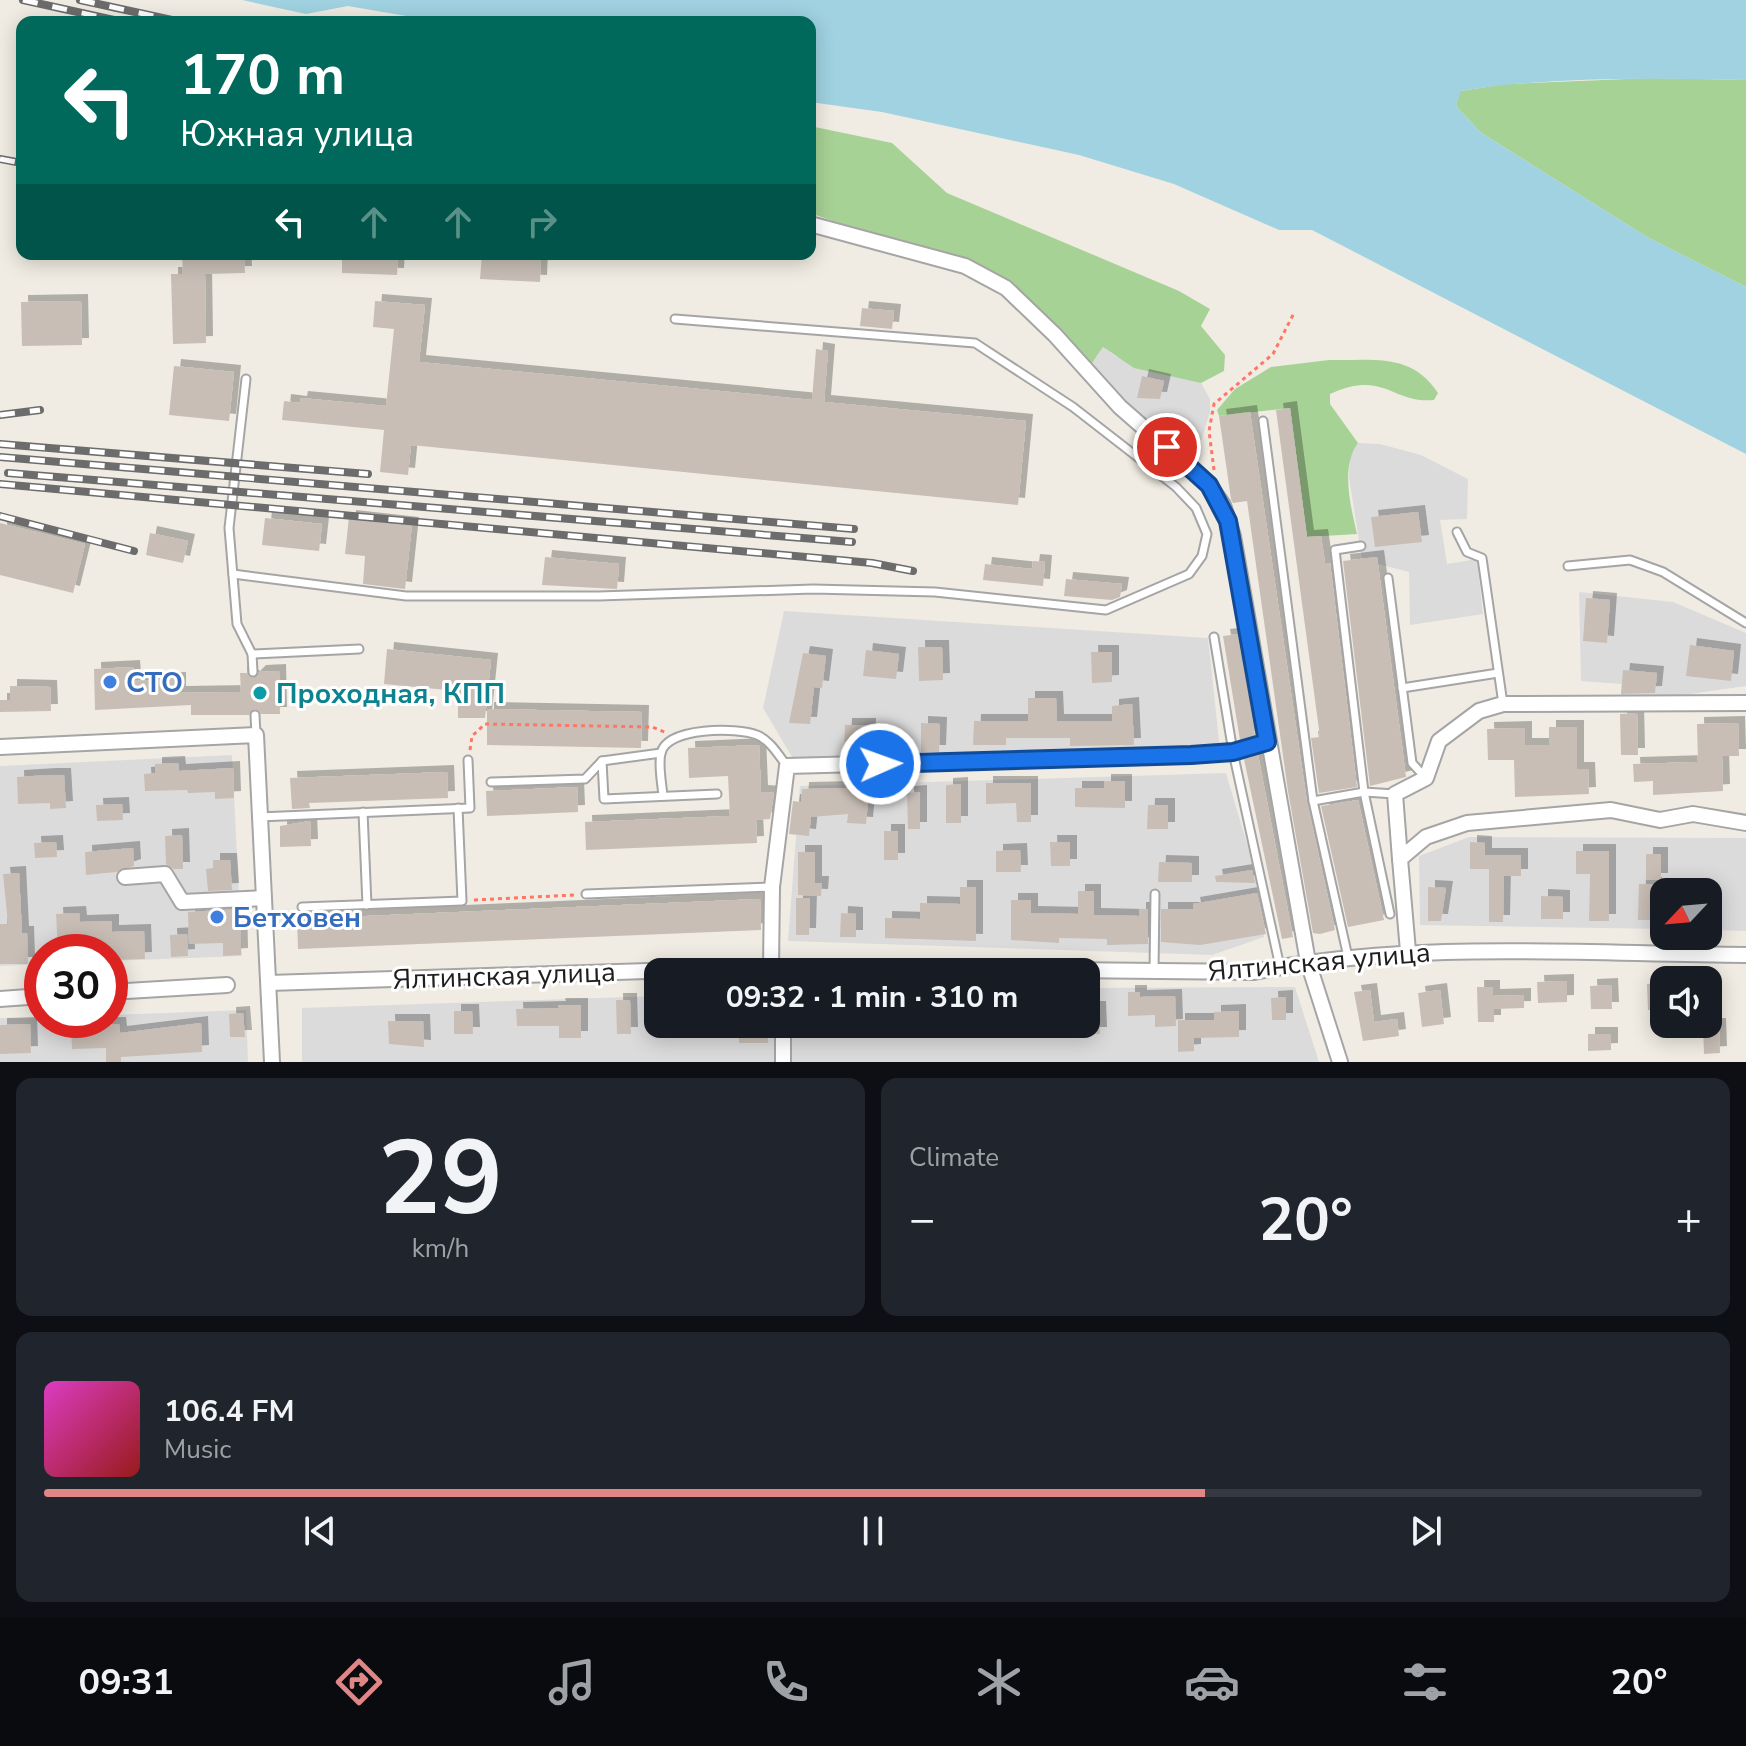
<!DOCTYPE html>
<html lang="en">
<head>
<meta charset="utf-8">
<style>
  body { margin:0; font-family:"Nunito Sans",sans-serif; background:#20242c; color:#f1f3f6; height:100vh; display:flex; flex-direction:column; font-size:30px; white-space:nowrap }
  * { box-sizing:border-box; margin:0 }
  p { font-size:26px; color:#9ea1a6 }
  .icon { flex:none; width:44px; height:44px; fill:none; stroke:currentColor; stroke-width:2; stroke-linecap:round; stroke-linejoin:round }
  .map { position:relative; height:1062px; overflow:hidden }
  .details { display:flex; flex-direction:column; gap:16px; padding:16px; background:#0d0f14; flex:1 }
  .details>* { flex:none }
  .guide { position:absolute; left:16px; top:16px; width:800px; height:244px; border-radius:16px; box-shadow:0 4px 20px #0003; background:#00695c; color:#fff; overflow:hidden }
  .needle { width:52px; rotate:244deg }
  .controls { position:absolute; left:1650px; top:878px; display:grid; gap:16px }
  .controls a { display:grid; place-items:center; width:72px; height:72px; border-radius:16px; background:#171b24; box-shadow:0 4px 20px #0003; font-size:40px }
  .speed { position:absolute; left:24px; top:934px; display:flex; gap:16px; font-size:40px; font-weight:700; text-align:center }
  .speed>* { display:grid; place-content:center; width:104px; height:104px; border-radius:50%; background:#171b24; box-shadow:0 4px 20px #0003; line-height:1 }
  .speed .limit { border:12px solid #d22; background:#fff; color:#111 }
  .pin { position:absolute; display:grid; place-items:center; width:68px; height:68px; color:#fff; margin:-34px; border:4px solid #fff; border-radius:50%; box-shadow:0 2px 8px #0007 }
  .me { position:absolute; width:88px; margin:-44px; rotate:88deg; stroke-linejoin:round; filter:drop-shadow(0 0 6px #0008) }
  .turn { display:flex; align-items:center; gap:28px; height:168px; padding:0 32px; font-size:36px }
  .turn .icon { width:104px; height:104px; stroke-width:2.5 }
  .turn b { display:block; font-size:56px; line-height:68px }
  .lanes { display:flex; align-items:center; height:76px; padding:0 32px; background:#0003; justify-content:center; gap:40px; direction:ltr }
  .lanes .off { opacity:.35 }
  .big { font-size:60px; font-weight:700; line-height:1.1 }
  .details .tile { flex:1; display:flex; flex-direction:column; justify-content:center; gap:12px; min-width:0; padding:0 28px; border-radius:16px; background:#20242c }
  .details .dial { align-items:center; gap:0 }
  .dial b { font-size:104px; line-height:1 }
  .song { display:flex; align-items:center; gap:24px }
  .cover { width:96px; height:96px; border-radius:12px; background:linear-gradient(135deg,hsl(310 70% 55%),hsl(0 70% 35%)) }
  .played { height:8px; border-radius:4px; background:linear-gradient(90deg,#e08687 70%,#363941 70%) }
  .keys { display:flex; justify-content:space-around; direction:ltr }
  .heat { display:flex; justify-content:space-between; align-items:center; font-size:44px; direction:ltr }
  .details .tiles { flex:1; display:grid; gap:16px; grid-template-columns:1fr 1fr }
  .tile:last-child { grid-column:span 2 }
  .trip { position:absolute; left:644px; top:958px; width:456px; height:80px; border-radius:16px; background:#171b24; box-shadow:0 4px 20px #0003; font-weight:700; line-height:80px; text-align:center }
  .menu { display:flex; height:128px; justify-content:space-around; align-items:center; background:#090b0e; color:#9ea1a6 }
  .menu .icon { width:56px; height:56px }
  .menu .active { color:#e08687 }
  .menu b { font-size:36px; color:#f1f3f6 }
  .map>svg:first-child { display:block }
</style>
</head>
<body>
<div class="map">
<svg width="1746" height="1062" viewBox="0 0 1746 1062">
  <defs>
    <filter id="shadow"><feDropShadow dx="7" dy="-7" stdDeviation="0" flood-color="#0004"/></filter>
  </defs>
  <rect width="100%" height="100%" fill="#f0ece3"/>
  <g fill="#dcdbdb">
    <path d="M1103 347 1115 356 1201 383 1210 399V412L1196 458 1136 412 1092 363Z"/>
    <path d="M1358 443 1380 444 1421 455 1468 479 1467 519 1440 520 1447 564 1477 559 1483 614 1410 625 1409 572 1378 564 1363 566 1349 477 1350 453Z"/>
    <path d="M1579 592 1673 602 1746 633V686L1655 699 1621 696 1622 684 1581 681Z"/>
    <path d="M784 611 1208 638 1220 749 795 762 763 708Z"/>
    <path d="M232 755 242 956 110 961V952H42V964L0 966V766Z"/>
    <path d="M1226 773 1254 868 1264 937 1212 955 788 941 800 786Z"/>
    <path d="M1469 837 1746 838V931L1708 930V892H1664V929L1420 925 1419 856Z"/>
    <path d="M1295 987 1319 1062H790V1024H1086V988Z"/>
    <path d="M658 996V1024H774V1062H302V1008Z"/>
    <path d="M246 1010 248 1062H0V1018L110 1020V1015Z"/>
  </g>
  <g fill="#a7d295">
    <path d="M1651 78 1746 80V287L1647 237 1480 132 1456 106 1460 91 1506 84Z"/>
    <path d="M810 126 892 143 947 193 1179 291 1210 309 1201 326 1225 355 1224 371 1201 383 1134 368 1103 347 1092 363 1003 280 810 213Z"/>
    <path d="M1329 360C1373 361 1411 352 1438 393L1434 400C1392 404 1384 369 1330 394V404L1358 443C1340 467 1351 507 1357 534L1307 537 1290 408 1219 416 1217 410 1235 389 1271 367Z"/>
  </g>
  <path fill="#a0d2e1" d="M242 0H1746V80C1651 78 1554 76 1461 91L1456 106 1480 132 1647 237 1746 287V454L1312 230H1279L1174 184 1079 155 882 112 810 102V22H441L348 6 306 14Z"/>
  <g fill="#c8beb6" filter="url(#shadow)">
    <path d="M182 254H244L245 273 205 274 206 343 173 344 171 274H183Z"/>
    <path d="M342 254H398L397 275 342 273Z"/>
    <path d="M482 254 541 257 540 282 480 279Z"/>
    <path d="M81 301 82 345 22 346 21 302Z"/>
    <path d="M375 301 425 305 419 362 812 400 816 349 828 351 824 402 1026 421 1018 505 411 445 408 475 380 472 384 430 282 420 284 401 300 403 301 398 386 406 394 329 373 327Z"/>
    <path d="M862 308 894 311 892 329 860 326Z"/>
    <path d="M174 366 234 372 229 421 169 415Z"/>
    <path d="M1142 376 1164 381 1160 399 1137 398Z"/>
    <path d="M1290 408 1307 537 1321 536 1325 563H1330L1357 787 1319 793 1311 738 1320 737 1276 410Z"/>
    <path d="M1250 412 1307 802 1335 930 1320 934 1313 933 1288 791 1247 501 1233 503 1231 499 1219 416Z"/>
    <path d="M1418 512 1422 542 1375 547 1371 517Z"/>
    <path d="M349 517 412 524 405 589 363 584 365 556 345 554Z"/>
    <path d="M265 518 322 524 319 551 262 545Z"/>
    <path d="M0 523 85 544 73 593 0 575Z"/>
    <path d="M150 533 188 541 183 563 146 555Z"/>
    <path d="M545 557 619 564 617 589 542 585Z"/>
    <path d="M1377 557 1406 777 1370 786 1343 561Z"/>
    <path d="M1033 561 1045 562 1043 586 983 580 985 564 1032 569Z"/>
    <path d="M1066 579 1122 584 1120 597 1112 600 1064 596Z"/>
    <path d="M1586 598 1610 600 1607 643 1583 641Z"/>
    <path d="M1239 634 1255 735 1240 740 1223 636Z"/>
    <path d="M1690 645 1734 651 1731 681 1686 676Z"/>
    <path d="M918 647H942L943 680 919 681Z"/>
    <path d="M387 649 491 660 485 718H458V691L384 684Z"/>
    <path d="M866 650 899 654 896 679 863 676Z"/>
    <path d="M1091 652H1112V682L1092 683Z"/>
    <path d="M803 653 826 656 822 688 814 687 810 724 789 723Z"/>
    <path d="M133 667 134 681 179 679V693L241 692 240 673H247L253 678 259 672 279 671 280 714H261L255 709 249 715H191V705L95 710 94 669Z"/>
    <path d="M1623 670 1657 673 1655 693 1621 694Z"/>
    <path d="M10 686 50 687 51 711 0 712V700H10Z"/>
    <path d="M1028 698H1056L1057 721H1112V706L1132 704 1134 745 1070 746V738H1006V745H973L974 721H1028Z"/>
    <path d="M487 709 642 712 641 748 487 745Z"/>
    <path d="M1637 713 1638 755H1621L1620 714Z"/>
    <path d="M921 723 940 724 939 752H921Z"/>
    <path d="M1738 723 1739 756H1722L1723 791 1653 795V781L1634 782 1633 764 1698 762 1697 724Z"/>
    <path d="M845 725H869L868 749 844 748Z"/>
    <path d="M1549 727H1577V769H1588L1589 794 1515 797 1514 760H1488L1487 729 1525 728V745H1549Z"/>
    <path d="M759 745 761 792 774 793 770 819 756 820 757 843 586 850 585 822 730 816 728 776 689 778 688 748Z"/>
    <path d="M1258 755 1293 937 1282 939 1244 759Z"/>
    <path d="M178 763 179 771 233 768 234 798 215 799V792L188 793 187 790 145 791 144 774 155 773V764Z"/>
    <path d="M447 772 448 798 309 803 310 808 292 809 290 778Z"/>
    <path d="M49 775H64L66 808 50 809V803L18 804 17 777Z"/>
    <path d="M1104 781H1125V808L1075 807V788H1104Z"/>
    <path d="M986 783H1031V822H1017L1016 803 986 804Z"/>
    <path d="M961 784V823H946V785Z"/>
    <path d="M577 787 578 812 487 816 486 791Z"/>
    <path d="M849 788 869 790 866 824 847 823 848 814 811 817 809 836 789 834 793 801 801 802 802 789Z"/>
    <path d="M920 792V829H908L907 793Z"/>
    <path d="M1358 800 1384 920 1348 927 1321 806Z"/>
    <path d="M122 804 123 820 97 821 96 805Z"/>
    <path d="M1148 805H1168V829H1147Z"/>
    <path d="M310 821 311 846 280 847V826Z"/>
    <rect x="884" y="831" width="14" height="29"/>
    <path d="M182 835 183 869H174L166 864 165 836Z"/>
    <path d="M56 842 57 857 35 858 34 843Z"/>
    <path d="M1050 842H1070V866H1051Z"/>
    <path d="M1470 842 1485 843V855H1521V876H1504L1503 922H1489V869H1470Z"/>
    <path d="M133 848 134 866 116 872 86 875 85 852Z"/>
    <path d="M1020 850 1021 872H996V851Z"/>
    <path d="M1576 851H1609V921H1589L1590 874H1576Z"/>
    <path d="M798 852H815V883H822L821 896 798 895Z"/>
    <rect x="1646" y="854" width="15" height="26"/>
    <path d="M213 860H230L232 890 208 891 206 869 213 868Z"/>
    <path d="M1159 862 1192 863V882H1158Z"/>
    <path d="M1252 870 1255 883 1216 882 1215 876Z"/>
    <path d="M19 873 22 933H27L28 964H0V924H8L3 874Z"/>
    <path d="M1639 884H1655L1654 920H1638Z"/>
    <path d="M960 887H976V941L885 938V918L920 919V903L960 904Z"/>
    <path d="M1428 887 1446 888 1441 921H1428Z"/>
    <path d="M1078 891H1094V915L1139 916V909H1148V944L1107 945V939L1059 938V943L1011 940V900H1031V913L1078 914Z"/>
    <path d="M1257 893 1266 934 1200 945 1161 942V909H1194L1193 904Z"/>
    <path d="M1541 896 1563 897V919H1541Z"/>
    <path d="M796 898H810L809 935H796Z"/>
    <path d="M760 899 761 930 298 949 297 919Z"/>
    <path d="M240 909 241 955 223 956V943L189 944 188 912Z"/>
    <path d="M79 913 80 922 112 921V932L144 931 145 959 110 960V952H58L56 914Z"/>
    <path d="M841 913 856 914V937H840Z"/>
    <path d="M187 934 188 956 171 957 170 935Z"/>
    <path d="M1567 981V1002L1538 1003 1537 982Z"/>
    <path d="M1661 983 1662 1010H1648L1647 984Z"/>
    <path d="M1611 985 1612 1009H1591L1590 986Z"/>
    <path d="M1477 987H1493V996L1524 995V1008L1494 1009V1022H1478Z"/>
    <path d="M1370 990 1374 1022 1397 1019 1399 1036 1363 1041 1354 992Z"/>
    <path d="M1440 990 1444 1024 1422 1027 1418 993Z"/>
    <path d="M1128 992H1140V997L1175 996 1176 1026 1155 1027V1015L1128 1016Z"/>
    <path d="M1286 997V1020H1272L1271 998Z"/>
    <path d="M616 1000H630L631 1034H617Z"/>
    <path d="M558 1005H581V1038H559V1026H517L516 1009 559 1008Z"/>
    <path d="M1086 1008H1099L1100 1034H1086Z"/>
    <path d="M454 1011H472L473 1034H454Z"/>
    <path d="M1239 1011V1037L1194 1038V1051L1178 1052V1020H1214V1012Z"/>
    <path d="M243 1013 245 1037H230L229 1014Z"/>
    <path d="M388 1021H423L424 1047 389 1044Z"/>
    <path d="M201 1023 202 1052 121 1057V1062H106V1048L72 1049 71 1025 119 1024 120 1033Z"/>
    <path d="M30 1024 31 1053 0 1054V1025Z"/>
    <rect x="739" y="1024" width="29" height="19"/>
    <path d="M1703 1025H1719L1720 1053 1704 1054Z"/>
    <path d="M1588 1034H1611V1050L1588 1051Z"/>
  </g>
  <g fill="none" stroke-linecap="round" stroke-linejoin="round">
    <g stroke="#a5a5a5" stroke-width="11">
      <g id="lane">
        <path d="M246 379 229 528 237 624 252 654 253 672"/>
        <path d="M1263 421 1313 801 1348 957"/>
        <path d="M1457 532 1467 552 1482 558 1503 704"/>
        <path d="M1361 546 1335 550 1364 792 1390 914"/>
        <path d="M1568 566 1630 560 1663 572 1746 623"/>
        <path d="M233 574 406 596H599L813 589 935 592 1106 610 1189 574 1202 556 1207 534 1196 508 1176 487 1073 407 975 343 675 319"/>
        <path d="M1388 578 1412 763 1425 777"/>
        <path d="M1214 637 1233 752 1280 967"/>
        <path d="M252 654 359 649"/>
        <path d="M1402 688 1498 673"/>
        <path d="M255 715 256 735"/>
        <path d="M602 761 604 799 717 794"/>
        <path d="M491 782 585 779 602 761 661 753"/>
        <path d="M663 796C662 784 658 765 661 753 667 727 737 727 757 735 770 740 779 756 787 766"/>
        <path d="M1313 801 1364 792 1395 794"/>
        <path d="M363 812 367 905"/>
        <path d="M259 817 470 808 468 760"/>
        <path d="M586 894 772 887"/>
        <path d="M302 907 462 901 458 808"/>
        <path d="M1154 971 1155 894"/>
      </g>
    </g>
    <g stroke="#a5a5a5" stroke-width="18">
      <g id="street">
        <path d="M810 224 965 266 1006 288 1055 335 1120 407 1209 485 1223 505 1233 536 1308 962 1340 1062"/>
        <path d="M0 747 256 735 272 1062"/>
        <path d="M1400 859 1395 794 1426 778 1439 741 1479 711 1503 704 1746 703"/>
        <path d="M125 877 165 874 182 902 264 898"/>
        <path d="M1408 951 1400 859 1426 837 1467 823 1611 810 1660 820 1693 814 1746 823"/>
        <path d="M771 967 772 887 787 766 1191 755 1233 752 1267 742"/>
        <path d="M269 983 771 967 1254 972C1417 940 1581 954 1746 955"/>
        <path d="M110 992 227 985"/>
        <path d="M0 999 42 996"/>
        <path d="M783 1062V1024"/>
      </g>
    </g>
    <g stroke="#ff7665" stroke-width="3" stroke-dasharray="4 4" stroke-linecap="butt">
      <path d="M1214 470 1209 431 1214 404 1273 354 1294 313"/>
      <path d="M470 750 472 736 485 724 652 727 667 733"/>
      <path d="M474 900 574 895"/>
    </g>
    <use href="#lane" stroke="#fff" stroke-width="7"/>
    <use href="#street" stroke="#fff" stroke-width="14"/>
    <g stroke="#6c6c6c" stroke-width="8">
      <g id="rail">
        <path d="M23 0 123 22"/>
        <path d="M80 0 181 22"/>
        <path d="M0 159 22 163"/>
        <path d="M0 415 40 410"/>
        <path d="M0 444 368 474"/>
        <path d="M0 457 854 529"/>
        <path d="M8 473 852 542"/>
        <path d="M0 484 872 563 913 571"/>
        <path d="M0 516 134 551"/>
      </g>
    </g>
    <use href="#rail" stroke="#fff" stroke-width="5" stroke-dasharray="15" stroke-linecap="butt"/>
  </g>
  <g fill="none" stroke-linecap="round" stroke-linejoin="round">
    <g stroke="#114b97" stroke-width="20">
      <path id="route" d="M880 764 1191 755 1233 752 1267 742 1228 521 1209 485 1167 447"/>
    </g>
    <use href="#route" stroke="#1a73e8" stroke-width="14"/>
  </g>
  <g fill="#3f7fe0" stroke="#fff" stroke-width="3">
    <circle cx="110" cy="682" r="8"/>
    <circle cx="217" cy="917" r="8"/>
  </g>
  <circle fill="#0f9aa8" stroke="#fff" stroke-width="3" cx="260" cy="693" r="8"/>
  <g text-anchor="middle" stroke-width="6" stroke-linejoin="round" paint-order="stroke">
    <g font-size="28" font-weight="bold" fill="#366cbe" stroke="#fff" text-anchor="start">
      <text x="126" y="692">СТО</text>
      <text x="233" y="927">Бетховен</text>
    </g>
    <g font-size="28" font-weight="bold" fill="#0d838f" stroke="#fff" text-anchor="start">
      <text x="276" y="703">Проходная, КПП</text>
    </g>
    <g font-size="28" fill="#1e1e1e" stroke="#fff">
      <text transform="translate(1319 961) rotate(-5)" y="10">Ялтинская улица</text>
      <text transform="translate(504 975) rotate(-2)" y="10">Ялтинская улица</text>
    </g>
  </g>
</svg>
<div class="controls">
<a><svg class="needle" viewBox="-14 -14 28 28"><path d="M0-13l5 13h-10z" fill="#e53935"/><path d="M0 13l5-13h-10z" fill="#9ea1a6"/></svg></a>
<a><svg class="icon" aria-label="sound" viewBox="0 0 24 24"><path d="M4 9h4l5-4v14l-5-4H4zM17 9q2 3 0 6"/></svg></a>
</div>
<div class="speed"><div class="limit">30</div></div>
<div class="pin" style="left:1167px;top:447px;background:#d93025"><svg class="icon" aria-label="arrive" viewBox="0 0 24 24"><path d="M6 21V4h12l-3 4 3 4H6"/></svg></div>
<svg class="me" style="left:880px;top:764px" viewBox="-20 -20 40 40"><circle r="17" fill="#1a73e8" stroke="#fff" stroke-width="3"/><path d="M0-11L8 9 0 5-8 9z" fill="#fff"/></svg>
<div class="trip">09:32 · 1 min · 310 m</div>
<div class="guide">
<div class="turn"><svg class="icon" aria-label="left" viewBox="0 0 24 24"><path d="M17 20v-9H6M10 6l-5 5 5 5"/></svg><div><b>170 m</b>Южная улица</div></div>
<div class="lanes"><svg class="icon" aria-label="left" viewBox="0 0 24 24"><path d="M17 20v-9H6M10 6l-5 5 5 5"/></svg><svg class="icon off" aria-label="ahead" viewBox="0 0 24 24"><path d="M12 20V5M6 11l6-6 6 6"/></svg><svg class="icon off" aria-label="ahead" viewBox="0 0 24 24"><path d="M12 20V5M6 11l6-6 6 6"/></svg><svg class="icon off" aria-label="right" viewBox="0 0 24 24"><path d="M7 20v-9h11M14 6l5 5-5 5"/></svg></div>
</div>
</div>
<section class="details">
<div class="tiles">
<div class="tile dial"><b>29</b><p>km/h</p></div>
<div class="tile"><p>Climate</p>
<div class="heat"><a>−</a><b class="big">20°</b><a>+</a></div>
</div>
<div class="tile">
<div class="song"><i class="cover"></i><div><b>106.4 FM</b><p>Music</p></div></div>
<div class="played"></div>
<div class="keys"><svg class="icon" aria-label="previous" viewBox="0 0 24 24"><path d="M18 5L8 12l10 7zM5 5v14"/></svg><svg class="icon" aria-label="pause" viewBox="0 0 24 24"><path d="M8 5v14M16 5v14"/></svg><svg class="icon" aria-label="next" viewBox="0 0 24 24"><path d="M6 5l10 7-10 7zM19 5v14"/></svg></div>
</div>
</div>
</section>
<nav class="menu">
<b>09:31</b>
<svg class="icon active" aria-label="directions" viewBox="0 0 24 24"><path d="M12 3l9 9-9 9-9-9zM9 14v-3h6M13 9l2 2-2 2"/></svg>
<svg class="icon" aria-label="music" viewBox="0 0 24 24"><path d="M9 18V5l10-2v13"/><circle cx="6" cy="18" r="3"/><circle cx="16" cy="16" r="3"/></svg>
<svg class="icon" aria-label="phone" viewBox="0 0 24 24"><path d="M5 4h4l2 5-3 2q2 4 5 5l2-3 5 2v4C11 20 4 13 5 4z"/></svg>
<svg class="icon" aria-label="climate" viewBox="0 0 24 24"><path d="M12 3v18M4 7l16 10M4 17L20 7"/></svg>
<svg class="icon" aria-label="car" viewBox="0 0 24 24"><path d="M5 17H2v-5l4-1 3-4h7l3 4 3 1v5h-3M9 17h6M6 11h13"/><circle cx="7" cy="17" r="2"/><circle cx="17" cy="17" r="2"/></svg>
<svg class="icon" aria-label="filters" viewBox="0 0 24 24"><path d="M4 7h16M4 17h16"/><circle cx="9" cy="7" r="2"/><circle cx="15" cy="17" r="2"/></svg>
<b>20°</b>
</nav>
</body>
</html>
